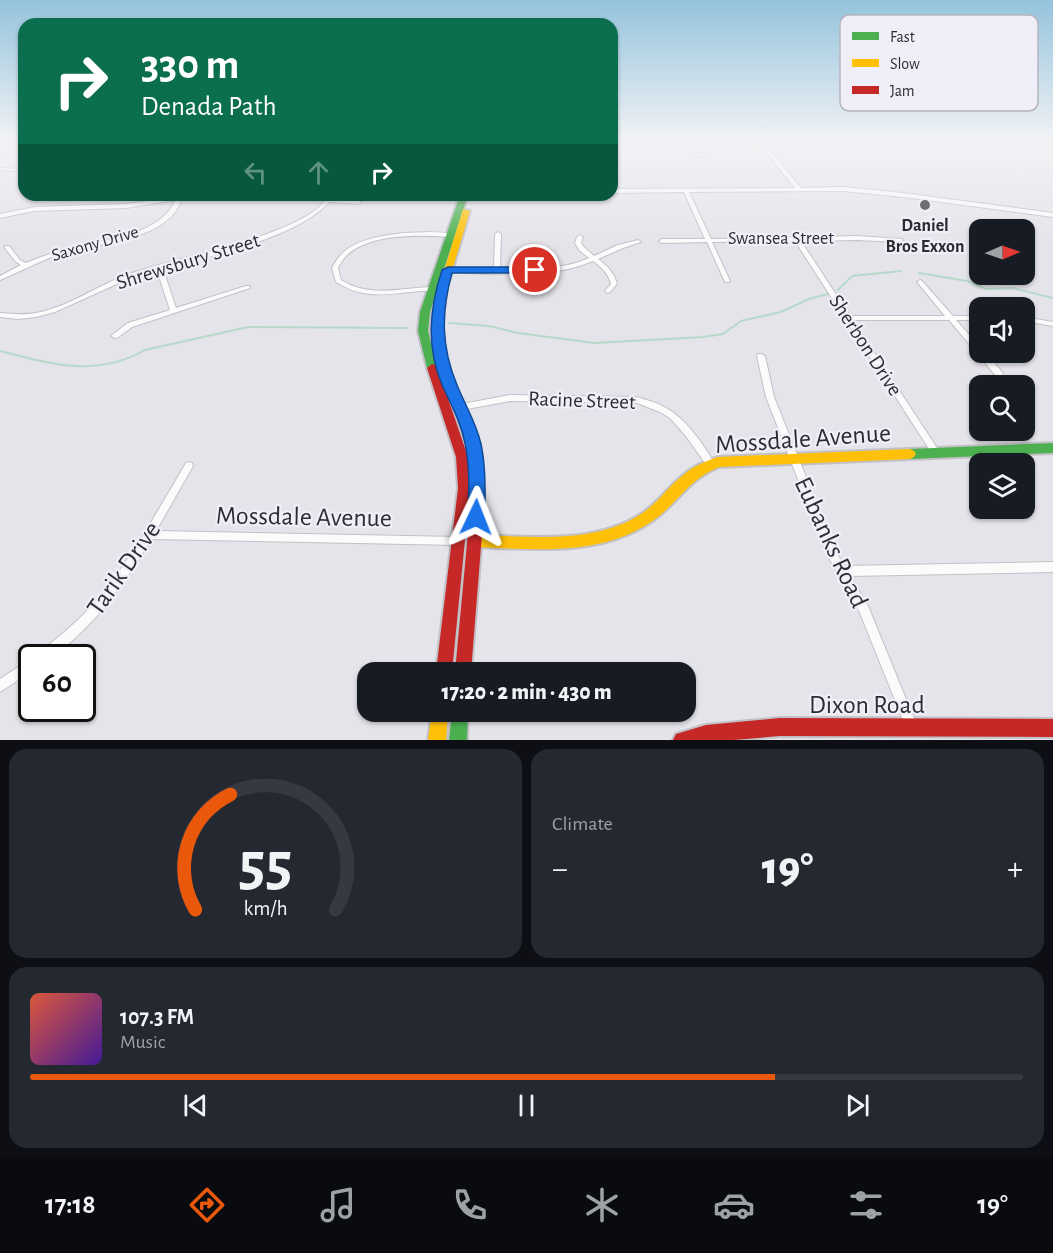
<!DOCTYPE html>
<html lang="en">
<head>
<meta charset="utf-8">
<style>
  body { margin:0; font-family:"Alegreya Sans",sans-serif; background:#242831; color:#f1f3f6; height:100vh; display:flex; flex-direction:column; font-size:22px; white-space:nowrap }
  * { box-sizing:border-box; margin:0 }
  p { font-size:20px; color:#9ea1a6 }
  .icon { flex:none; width:33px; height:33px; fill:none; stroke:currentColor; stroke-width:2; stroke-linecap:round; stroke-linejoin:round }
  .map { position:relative; height:740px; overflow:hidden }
  .drawer { display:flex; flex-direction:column; gap:9px; padding:9px; background:#0d0f14; flex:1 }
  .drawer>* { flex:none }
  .top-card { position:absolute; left:18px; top:18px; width:600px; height:183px; border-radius:18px; box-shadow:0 2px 4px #0004; background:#0b6e4f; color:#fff; overflow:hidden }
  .needle { width:39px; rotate:88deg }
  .buttons { position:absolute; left:969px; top:219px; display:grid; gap:12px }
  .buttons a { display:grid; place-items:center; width:66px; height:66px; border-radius:12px; background:#171b24; box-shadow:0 2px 4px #0004; font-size:30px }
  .speed { position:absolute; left:18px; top:644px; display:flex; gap:12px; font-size:30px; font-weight:700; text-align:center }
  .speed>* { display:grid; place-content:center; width:78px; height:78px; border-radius:50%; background:#171b24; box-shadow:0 2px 4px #0004; line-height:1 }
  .speed .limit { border:3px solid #111; border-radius:9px; background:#fff; color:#111 }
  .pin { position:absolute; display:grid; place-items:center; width:51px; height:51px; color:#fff; margin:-26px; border:3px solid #fff; border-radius:50%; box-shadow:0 2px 6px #0007 }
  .me { position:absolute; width:66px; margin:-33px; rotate:2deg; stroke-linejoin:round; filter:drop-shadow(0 0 4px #0008) }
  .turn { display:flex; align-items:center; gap:21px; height:126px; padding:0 24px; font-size:27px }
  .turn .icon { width:78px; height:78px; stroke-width:2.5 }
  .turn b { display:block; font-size:42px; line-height:51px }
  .lanes { display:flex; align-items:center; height:57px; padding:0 24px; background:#0003; justify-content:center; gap:30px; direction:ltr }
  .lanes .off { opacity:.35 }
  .big { font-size:45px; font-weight:800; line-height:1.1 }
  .drawer .tile { flex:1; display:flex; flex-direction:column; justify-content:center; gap:9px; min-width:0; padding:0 21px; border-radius:18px; background:#242831 }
  .drawer .dial { align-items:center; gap:0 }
  .dial svg { height:156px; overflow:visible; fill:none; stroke:#363941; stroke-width:7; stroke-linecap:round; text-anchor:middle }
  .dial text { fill:#f1f3f6; stroke:none }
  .song { display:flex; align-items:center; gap:18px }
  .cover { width:72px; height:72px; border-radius:9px; background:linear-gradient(135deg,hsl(10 70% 55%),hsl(260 70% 35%)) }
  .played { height:6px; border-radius:3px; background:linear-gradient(90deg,#ea580c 75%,#363941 75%) }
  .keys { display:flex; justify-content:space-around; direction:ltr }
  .heat { display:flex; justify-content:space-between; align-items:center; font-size:33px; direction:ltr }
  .drawer .tiles { flex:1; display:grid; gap:9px; grid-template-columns:1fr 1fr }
  .tile:last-child { grid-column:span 2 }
  .trip { position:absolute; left:357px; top:662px; width:339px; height:60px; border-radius:18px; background:#171b24; box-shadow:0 2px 4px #0004; font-weight:800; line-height:60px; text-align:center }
  .tabs { display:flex; height:96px; justify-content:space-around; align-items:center; background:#090b0e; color:#9ea1a6 }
  .tabs .icon { width:42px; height:42px }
  .tabs .active { color:#ea580c }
  .tabs b { font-size:27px; color:#f1f3f6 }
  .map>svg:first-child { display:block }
</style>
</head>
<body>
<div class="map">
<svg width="1053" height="740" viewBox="0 0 1053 740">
  <rect width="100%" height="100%" fill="#e5e4ea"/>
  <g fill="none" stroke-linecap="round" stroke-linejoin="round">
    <g stroke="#b6d9cb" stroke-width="2">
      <path d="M919 273 967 281 986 289 1013 288 1053 298"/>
      <path d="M838 290 852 276 901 271"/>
      <path d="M449 323 489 326 518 333 594 343 703 337 723 334 741 321 781 312 809 299 828 294"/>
      <path d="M0 351C50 364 96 378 145 350L248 327 408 328"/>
    </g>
    <g stroke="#c2c1c6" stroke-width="2">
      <g id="street">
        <path d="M612 141H616L612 143Z"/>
        <path d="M710 141H715L704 156 693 157V155L701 154Z"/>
        <path d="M740 141H746L774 155 801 188 844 187 903 193 1053 213V217L903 197 844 191 689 192 711 239 857 236 902 239 903 240 900 242 857 240 801 241 850 316H945L918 283 917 282 920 280 922 281 953 316H980V320H956L980 347V352H985L1002 372 1003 374 1002 376H996L949 320H853L939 451 940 453 939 455 936 456 933 455 795 241 712 242 730 281 729 282H725L707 242 662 243 659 241 662 239H705L684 192 612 193V189L795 188 770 157Z"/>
        <path d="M24 149V151L0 158V156Z"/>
        <path d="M0 168 24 169V171L0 170Z"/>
        <path d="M191 195H205L202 197 182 199C180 203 178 208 175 212 154 241 93 244 60 254 39 261 20 272 0 280V276L21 265 16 262 4 247 5 246H9L20 260 26 263C42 256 58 251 74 247 110 238 158 236 176 200L126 208 34 211 0 218V214L34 207 126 204Z"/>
        <path d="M330 195H336L332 200H358L361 202 358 204 329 202C297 238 209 256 163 269L176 308 246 286H250V288L132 327 117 338H115L111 336 128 323 170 310 157 270 119 283 55 312 36 317 18 319 0 317V313C12 314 24 315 36 313 69 307 98 285 129 274 179 257 232 249 282 228 294 223 307 217 318 208 322 205 326 199 330 195Z"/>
        <path d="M498 232 501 234 500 270C529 270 560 270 587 259L589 258 579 250 575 243 577 237 580 235 583 237 581 243 584 247 594 256 618 245 638 240 641 242 623 248 598 259C607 266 614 272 617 284L610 292 608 293 605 291 611 284C608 273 602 268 593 261 560 275 523 275 488 274 474 273 459 273 446 271V269L448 268 494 270 495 234Z"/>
        <path d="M403 233C417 233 440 230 453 235L450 237C419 235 370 233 346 256 343 259 340 264 338 268L341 280C370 298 400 288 432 287L434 288V290C426 291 418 291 410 292 382 295 361 298 336 282L332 268C334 264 337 259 340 256 354 239 382 236 403 233Z"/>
        <path d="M1024 317 1053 322V326L1024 321Z"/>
        <path d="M758 354H761L765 356 774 397 836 552 844 566 1053 562V572L850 576 868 606 917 726 915 730 911 732 907 730 860 613 827 554 766 397 757 356Z"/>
        <path d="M510 395 637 397C646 400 656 402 664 407 686 418 703 444 715 464L714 467 711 468 708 467 685 435 670 418 660 412 637 403 510 401 462 410 459 409 458 407 459 405 462 404Z"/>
        <path d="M189 462 192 463 193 466 156 531 458 537 461 538 463 541 461 544 458 545 151 539C127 580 99 620 62 649 59 651 54 656 50 657 47 658 40 657 36 657L38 653C54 641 70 628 84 614 126 570 155 515 186 463Z"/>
        <path d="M32 658V671L0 692V679Z"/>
      </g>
    </g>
    <g stroke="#c2c1c6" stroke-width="4">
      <g id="fast">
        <path d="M460 195H468L430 312 428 331 437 368 432 372 427 368 418 331 420 312Z"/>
        <path d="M1053 443V453L910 459 906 457 904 454 906 451 910 449Z"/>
        <path d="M452 711H468L467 740H449Z"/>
      </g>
    </g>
    <g stroke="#c2c1c6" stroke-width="4">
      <g id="slow">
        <path d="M463 209 470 211 447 287 443 290 440 289 439 287Z"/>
        <path d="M910 449 914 451 916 454 914 457 910 459 719 467C686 481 678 504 651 522 599 557 534 549 475 547L470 545 468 541 470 537 475 535C530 536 593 545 641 514 657 504 667 488 682 476 692 467 705 461 718 457Z"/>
        <path d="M432 711H448L446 740H428Z"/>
      </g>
    </g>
    <g stroke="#c2c1c6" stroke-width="4">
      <g id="jam">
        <path d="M443 284 447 287 442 326 443 346 451 378 476 435 483 471V522L471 672H455L469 522 470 489 452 672H436L458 488 456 457 427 368 432 364 436 365 441 378 433 346 432 326 439 287ZM441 378C456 415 471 447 470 487L468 457Z"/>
        <path d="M780 718 1053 719V737L780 736 734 740H673L676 734 706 725Z"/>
      </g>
    </g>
    <use href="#street" fill="#fbfbfc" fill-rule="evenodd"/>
    <use href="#fast" fill="#4caf50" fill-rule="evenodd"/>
    <use href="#slow" fill="#ffc107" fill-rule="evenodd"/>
    <use href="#jam" fill="#c62828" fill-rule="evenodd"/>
  </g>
  <linearGradient id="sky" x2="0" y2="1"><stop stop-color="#94c3dc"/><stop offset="0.58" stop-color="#f3f3f6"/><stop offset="1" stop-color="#f3f3f6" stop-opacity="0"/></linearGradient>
  <rect width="1053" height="245" fill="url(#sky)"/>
  <path fill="#1a73e8" stroke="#114b97" stroke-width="1.5" d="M448 267H535L540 270 535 273H452C441 312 441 347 457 385 465 405 476 422 481 444 486 468 485 492 485 517L483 522 476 524 470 522 468 517C469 492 470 467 465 443 461 423 452 406 443 387 426 348 429 310 442 270Z"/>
  <circle fill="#6d6d72" stroke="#f0eff9" stroke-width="2" cx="925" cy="205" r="6"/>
  <g text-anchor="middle" stroke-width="4.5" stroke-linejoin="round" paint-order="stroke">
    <g font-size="18" font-weight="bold" fill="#2d2d31" stroke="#f0eff9">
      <text x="925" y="231">Daniel<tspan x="925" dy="21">Bros Exxon</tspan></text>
    </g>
    <g font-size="18" fill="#2d2d31" stroke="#f0eff9">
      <text x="781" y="244">Swansea Street</text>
      <text transform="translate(95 243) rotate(-16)" y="6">Saxony Drive</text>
    </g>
    <g font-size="21" fill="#2d2d31" stroke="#f0eff9">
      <text transform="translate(188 261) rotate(-17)" y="7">Shrewsbury Street</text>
      <text transform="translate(866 345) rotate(57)" y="7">Sherbon Drive</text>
      <text transform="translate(582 400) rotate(2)" y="7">Racine Street</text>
    </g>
    <g font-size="26" fill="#2d2d31" stroke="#f0eff9">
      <text transform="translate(803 438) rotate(-4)" y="9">Mossdale Avenue</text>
      <text transform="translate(304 516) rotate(1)" y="9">Mossdale Avenue</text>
      <text transform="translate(832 542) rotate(65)" y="9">Eubanks Road</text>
      <text transform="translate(123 568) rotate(-55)" y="9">Tarik Drive</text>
      <text x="867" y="713">Dixon Road</text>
    </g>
  </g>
  <rect x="840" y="15" width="198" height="96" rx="9" fill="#f0eff9" stroke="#b6b5bd" stroke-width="1.5"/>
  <rect x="852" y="32" width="27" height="8" fill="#4caf50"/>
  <rect x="852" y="59" width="27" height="8" fill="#ffc107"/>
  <rect x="852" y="86" width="27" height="8" fill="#c62828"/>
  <g font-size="16" fill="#2d2d31">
    <text x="890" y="42">Fast</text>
    <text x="890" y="69">Slow</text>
    <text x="890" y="96">Jam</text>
  </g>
</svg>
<div class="buttons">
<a><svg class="needle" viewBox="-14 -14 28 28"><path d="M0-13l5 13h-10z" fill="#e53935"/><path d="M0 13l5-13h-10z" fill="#9ea1a6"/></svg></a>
<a><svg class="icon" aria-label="sound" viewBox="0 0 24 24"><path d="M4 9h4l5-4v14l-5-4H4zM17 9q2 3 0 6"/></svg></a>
<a><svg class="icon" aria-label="search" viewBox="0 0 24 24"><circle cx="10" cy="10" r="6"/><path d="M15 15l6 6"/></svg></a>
<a><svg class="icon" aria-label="layers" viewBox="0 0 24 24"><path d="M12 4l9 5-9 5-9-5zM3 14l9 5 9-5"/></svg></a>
</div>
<div class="speed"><div class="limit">60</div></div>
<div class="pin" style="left:535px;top:270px;background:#d93025"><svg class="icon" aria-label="arrive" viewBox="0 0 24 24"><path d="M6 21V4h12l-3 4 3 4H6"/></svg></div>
<svg class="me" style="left:476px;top:517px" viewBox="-20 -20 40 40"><path d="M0-17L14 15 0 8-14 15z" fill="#1a73e8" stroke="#fff" stroke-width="4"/></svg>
<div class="trip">17:20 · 2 min · 430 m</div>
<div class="top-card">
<div class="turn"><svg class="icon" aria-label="right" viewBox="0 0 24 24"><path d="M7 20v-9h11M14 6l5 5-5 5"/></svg><div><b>330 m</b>Denada Path</div></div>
<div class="lanes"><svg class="icon off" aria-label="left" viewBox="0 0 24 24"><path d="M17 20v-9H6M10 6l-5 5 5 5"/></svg><svg class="icon off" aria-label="ahead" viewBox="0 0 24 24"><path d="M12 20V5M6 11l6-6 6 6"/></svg><svg class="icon" aria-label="right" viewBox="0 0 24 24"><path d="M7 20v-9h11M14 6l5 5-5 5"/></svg></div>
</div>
</div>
<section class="drawer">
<div class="tiles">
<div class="tile dial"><svg viewBox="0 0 100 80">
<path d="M14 69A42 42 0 1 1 86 69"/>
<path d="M14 69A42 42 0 0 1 32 10" stroke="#ea580c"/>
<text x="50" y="56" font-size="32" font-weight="700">55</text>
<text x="50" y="72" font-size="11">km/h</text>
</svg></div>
<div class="tile"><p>Climate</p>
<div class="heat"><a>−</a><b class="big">19°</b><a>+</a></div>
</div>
<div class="tile">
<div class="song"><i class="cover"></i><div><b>107.3 FM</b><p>Music</p></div></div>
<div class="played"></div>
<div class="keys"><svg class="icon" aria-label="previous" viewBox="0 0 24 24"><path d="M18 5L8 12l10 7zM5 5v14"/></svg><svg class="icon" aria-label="pause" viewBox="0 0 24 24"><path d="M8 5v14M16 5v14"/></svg><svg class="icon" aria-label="next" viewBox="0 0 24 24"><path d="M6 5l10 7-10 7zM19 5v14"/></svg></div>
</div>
</div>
</section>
<nav class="tabs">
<b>17:18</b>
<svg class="icon active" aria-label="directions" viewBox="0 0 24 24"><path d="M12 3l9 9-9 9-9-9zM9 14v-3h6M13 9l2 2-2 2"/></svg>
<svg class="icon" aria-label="music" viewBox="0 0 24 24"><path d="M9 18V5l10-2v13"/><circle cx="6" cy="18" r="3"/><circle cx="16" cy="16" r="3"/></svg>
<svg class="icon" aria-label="phone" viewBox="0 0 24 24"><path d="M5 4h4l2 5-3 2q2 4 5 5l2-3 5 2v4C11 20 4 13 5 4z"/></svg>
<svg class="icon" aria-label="climate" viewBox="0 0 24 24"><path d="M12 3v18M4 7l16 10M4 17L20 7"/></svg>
<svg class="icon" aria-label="car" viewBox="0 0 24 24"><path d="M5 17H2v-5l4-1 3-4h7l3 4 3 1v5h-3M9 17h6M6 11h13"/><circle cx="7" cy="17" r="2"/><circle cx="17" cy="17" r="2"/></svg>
<svg class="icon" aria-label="filters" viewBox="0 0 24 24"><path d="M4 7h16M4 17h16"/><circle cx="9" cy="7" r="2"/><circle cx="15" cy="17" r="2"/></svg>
<b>19°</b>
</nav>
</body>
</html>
